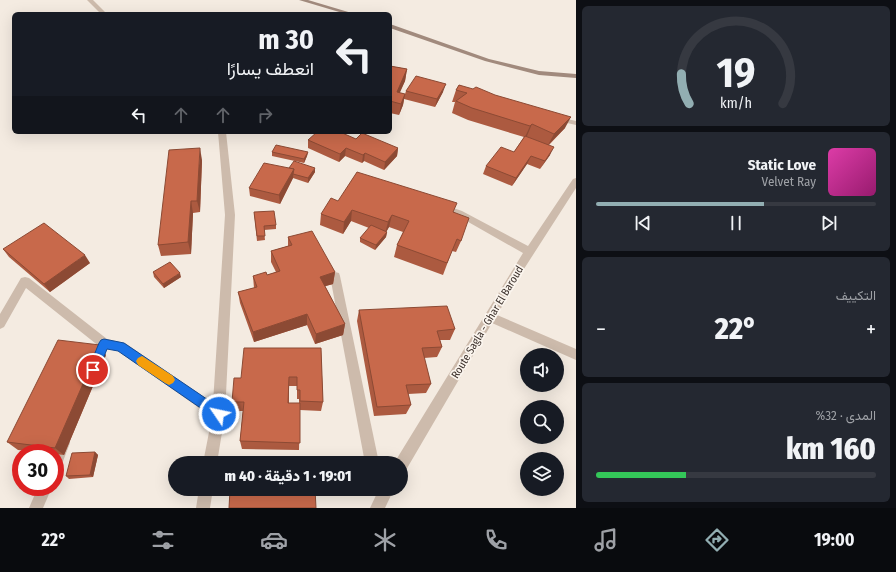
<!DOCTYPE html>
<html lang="ar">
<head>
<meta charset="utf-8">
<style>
  body { margin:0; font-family:"Fira Sans Condensed",Vazirmatn,sans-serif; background:#242831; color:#f1f3f6; direction:rtl; height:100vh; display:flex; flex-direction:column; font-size:15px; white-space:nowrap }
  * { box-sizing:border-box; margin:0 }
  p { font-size:13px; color:#9ea1a6 }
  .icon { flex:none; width:22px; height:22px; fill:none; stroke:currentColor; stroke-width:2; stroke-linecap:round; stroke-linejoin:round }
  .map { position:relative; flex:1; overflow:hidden; direction:ltr }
  .drawer { display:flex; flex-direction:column; gap:6px; padding:6px; background:#0d0f14; width:320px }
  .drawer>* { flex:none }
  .banner { position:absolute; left:12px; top:12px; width:380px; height:122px; border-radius:6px; box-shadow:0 4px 16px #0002; direction:rtl; background:#171b24; color:#f1f3f6; overflow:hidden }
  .controls { position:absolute; left:520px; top:348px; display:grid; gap:8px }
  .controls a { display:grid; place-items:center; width:44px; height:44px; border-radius:50%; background:#171b24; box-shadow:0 4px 16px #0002; font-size:20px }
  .speed { position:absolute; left:12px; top:444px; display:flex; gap:8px; font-size:20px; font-weight:700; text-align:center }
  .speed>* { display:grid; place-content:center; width:52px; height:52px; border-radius:50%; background:#171b24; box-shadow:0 4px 16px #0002; line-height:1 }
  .speed .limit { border:6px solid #d22; background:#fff; color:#111 }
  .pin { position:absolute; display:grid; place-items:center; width:34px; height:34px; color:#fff; margin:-17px; border:2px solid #fff; border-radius:50%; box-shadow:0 1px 4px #0007 }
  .me { position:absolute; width:44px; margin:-22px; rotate:304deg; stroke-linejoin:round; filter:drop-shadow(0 0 3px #0008) }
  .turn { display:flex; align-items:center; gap:14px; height:84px; padding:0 12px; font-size:18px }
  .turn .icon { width:52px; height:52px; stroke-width:2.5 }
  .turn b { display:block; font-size:28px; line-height:34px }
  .lanes { display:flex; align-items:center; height:38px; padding:0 12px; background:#0003; justify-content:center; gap:20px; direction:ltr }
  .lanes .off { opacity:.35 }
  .big { font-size:30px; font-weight:800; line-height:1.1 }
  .drawer .widget { flex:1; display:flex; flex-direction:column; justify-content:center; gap:6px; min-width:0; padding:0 14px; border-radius:6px; background:#242831 }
  .drawer .dial { align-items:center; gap:0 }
  .dial svg { height:104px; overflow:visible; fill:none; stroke:#363941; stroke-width:7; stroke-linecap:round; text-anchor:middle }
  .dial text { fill:#f1f3f6; stroke:none }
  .song { display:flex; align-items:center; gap:12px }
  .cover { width:48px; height:48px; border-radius:6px; background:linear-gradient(135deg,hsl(320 70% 55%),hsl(320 70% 35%)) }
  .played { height:4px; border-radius:2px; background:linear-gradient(90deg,#92aeb2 60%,#363941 60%) }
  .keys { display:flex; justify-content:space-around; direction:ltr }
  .heat { display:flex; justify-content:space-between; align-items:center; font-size:22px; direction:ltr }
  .charge { height:6px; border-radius:3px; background:linear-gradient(90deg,#34c759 32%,#363941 0) }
  .trip { position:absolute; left:168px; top:456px; width:240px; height:40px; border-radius:20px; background:#171b24; box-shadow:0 4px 16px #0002; font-weight:800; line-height:40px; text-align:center; direction:rtl }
  .dock { display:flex; height:64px; justify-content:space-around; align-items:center; background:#090b0e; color:#9ea1a6 }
  .dock .icon { width:28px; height:28px }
  .dock .active { color:#92aeb2 }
  .dock b { font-size:18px; color:#f1f3f6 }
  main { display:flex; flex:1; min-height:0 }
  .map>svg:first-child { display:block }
</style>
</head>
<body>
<main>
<section class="drawer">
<div class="widget dial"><svg viewBox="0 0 100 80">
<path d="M14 69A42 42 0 1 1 86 69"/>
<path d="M14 69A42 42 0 0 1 8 46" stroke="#92aeb2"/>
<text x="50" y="56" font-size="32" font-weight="700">19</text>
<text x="50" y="72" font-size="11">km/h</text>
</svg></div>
<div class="widget">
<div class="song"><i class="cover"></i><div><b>Static Love</b><p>Velvet Ray</p></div></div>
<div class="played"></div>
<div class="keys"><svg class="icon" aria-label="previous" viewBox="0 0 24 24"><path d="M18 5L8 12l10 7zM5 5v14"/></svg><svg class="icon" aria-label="pause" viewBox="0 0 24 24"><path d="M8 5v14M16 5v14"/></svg><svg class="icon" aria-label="next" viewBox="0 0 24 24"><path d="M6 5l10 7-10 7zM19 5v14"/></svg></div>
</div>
<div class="widget"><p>التكييف</p>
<div class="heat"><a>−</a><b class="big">22°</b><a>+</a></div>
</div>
<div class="widget"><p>المدى · 32%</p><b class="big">160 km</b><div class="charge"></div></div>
</section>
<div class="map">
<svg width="576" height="508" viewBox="0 0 576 508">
  <rect width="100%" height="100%" fill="#f4ebe1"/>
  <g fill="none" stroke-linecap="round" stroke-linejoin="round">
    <g fill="#cdbbac" fill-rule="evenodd">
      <path d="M87 0H93L107 14H101Z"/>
      <path d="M554 116 576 121V125L554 120Z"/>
      <path d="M218 132H226L235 215 225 414 217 463H203L212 417 118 351 100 347 26 288 4 327 0 329V314L21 278 25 277 29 278 107 339 125 343 213 403 225 215Z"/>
      <path d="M576 178V188L522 272 497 315 576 349V360L492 323 406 470 401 472V463H395L396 460 523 253 456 215 439 209 437 207 439 205 442 204 462 211 528 246 573 179Z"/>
      <path d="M335 272 339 273 340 276 379 463H365L330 276 331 273Z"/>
      <path d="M63 436 68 438 70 443 60 469 55 471V453H52L58 438Z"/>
      <path d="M38 487H52L43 508H29Z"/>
      <path d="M199 489H213L210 508H196Z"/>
      <path d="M379 489H394L385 508H370Z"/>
    </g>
    <g fill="#a18a7d" fill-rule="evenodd">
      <path d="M299 0H308L355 14H346Z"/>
      <path d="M390 24 489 59 539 71 576 74V78L539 75 485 61 390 28Z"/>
    </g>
  </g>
  <g fill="#ac5a40" fill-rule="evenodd">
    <path d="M390 66 407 69 405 81 399 93 405 94 406 91 443 92 435 107 404 99 403 105 399 115 390 113Z"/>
    <path d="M459 85 565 128 549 145 550 155 540 169 527 164 512 186 483 174 486 166 514 152 524 137 468 120 452 113 455 102H452L456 90Z"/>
    <path d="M275 132H283L280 134Z"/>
    <path d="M356 139 398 148 397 156 384 170 364 161 362 163 345 156 339 162 308 148V140Z"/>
    <path d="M272 152H308L307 156 304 163 272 156Z"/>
    <path d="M202 160 200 212 193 213 191 254 161 256 158 245Z"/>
    <path d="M289 168 315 172 308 183 293 178 280 204 250 196 249 188Z"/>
    <path d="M338 201 454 212 461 241 456 252 452 251 443 275 394 257 397 245 403 232 389 227 386 232H387L386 237 375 250 360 242V238L369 228 351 221 343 234 320 225 321 214Z"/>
    <path d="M254 212 276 225V229L264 230 265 240 257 241Z"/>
    <path d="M288 237 335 272 333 284 325 286 345 324 343 335 315 344 307 325 254 342 240 303 238 292 254 288 253 276 267 275 276 272 271 262V251L288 246Z"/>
    <path d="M3 249 90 263 50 292 9 257Z"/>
    <path d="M153 272 181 277 164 288 154 277Z"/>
    <path d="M359 310 455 329 450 340H440L442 347 437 357 424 358 431 384 426 393 408 394 411 405 406 414 374 416 357 321Z"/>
    <path d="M321 348 323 402 321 411 300 410 299 450 242 449 240 441 243 411H234L232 402 241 378ZM289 386H297V399H299V403H289Z"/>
    <path d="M106 355 64 455 55 454V453H45L18 450 7 442Z"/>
    <path d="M95 452 98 455 93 477 69 479 66 476Z"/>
  </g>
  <g fill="#8c4a34">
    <path d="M407 69 405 81 395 104 397 92Z"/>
    <path d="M446 84 443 92 435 107 437 99Z"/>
    <path d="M405 94 403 105 399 115 401 104Z"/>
    <path d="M571 117 565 128 548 145 554 134Z"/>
    <path d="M532 124 527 136 525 137 530 126Z"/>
    <path d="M554 147 550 155 540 169 545 161Z"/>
    <path d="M200 148 202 160 200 212 197 201Z"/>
    <path d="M346 148 345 156 339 162 340 154Z"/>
    <path d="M398 148 397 156 384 170 385 162Z"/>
    <path d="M308 152 307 156 304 163V159Z"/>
    <path d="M365 153 364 161 362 163 363 155Z"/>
    <path d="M531 156 527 164 512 186 516 178Z"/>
    <path d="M315 168V172L308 183V178Z"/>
    <path d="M294 169 293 178 280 204 279 195Z"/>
    <path d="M191 201 193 213 191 254 188 242Z"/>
    <path d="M352 210 351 221 343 234 344 222Z"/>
    <path d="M392 215 389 227 385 234 388 222Z"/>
    <path d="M387 232 386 237 375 250 376 245Z"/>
    <path d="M85 255 90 263 50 292 44 284Z"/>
    <path d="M335 272 333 284 319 288 320 277Z"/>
    <path d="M180 273 181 277 164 288 163 284Z"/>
    <path d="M307 314V325L254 342 253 332Z"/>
    <path d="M345 324 343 335 315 344 316 334Z"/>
    <path d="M100 345 106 355 64 455 55 448Z"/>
    <path d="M95 452 98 455 93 477 90 475Z"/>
  </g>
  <g fill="#c8694b" stroke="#8c4a34">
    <path d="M390 66 407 69 397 92 405 94 401 104 390 101Z"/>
    <path d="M416 76 446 84 437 99 406 91Z"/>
    <path d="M459 85 473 89 476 87 495 95 571 117 554 134 532 124 530 126 472 108 456 101 467 93 456 90Z"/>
    <path d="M317 132H340L356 139 362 133 398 148 385 162 365 153 363 155 346 148 340 154 308 140Z"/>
    <path d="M525 136 554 147 545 161 531 156 516 178 486 166 501 147 514 152Z"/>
    <path d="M276 145 308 152 304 159 272 152Z"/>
    <path d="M200 148 197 201H191L188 242 158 245 169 150Z"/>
    <path d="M294 161 315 168 308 178 293 174 294 169 289 168Z"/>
    <path d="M264 163 294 169 279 195 249 188Z"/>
    <path d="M357 172 457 203 453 212 469 218 461 241 457 239 447 263 397 245 409 221 392 215 388 222 352 210 344 222 321 214 331 198 338 201Z"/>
    <path d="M274 211 276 225 264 226 265 236H257L254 212Z"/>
    <path d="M44 223 85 255 44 284 3 249Z"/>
    <path d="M371 225 387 232 376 245 360 238Z"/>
    <path d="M312 231 335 272 320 277 345 324 316 334 307 314 253 332 238 292 257 287 253 276 266 272 267 275 280 271 271 251 292 245 288 237Z"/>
    <path d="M170 262 180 273 163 284 153 272Z"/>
    <path d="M447 306 455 329 437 331 442 347 422 348 431 384 406 385 411 405 377 407 359 310Z"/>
    <path d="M58 340 100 345 55 448 7 442Z"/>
    <path d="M244 348H321L323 402 300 401V390H297V377H289L288 403H300V443L240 441 244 402H232L234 378H241Z"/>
    <path d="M95 452 90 475 66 476 72 453Z"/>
    <path d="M262 489H315L316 508H229L230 490Z"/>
  </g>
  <path fill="#1a73e8" stroke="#114b97" d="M104 339 124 343 223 410 225 414 223 418 219 419 215 418 118 351 107 349 97 374 93 375 90 374 88 370 99 343 101 340Z"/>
  <path fill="#f59e0b" d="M142 356 173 376 175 380 173 383 169 385 165 383 138 365 136 361 138 358Z"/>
  <g text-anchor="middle" stroke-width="3.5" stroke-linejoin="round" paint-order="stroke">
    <g font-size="11" fill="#3b302b" stroke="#fbf5ee">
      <text transform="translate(487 322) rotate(-59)" y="4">Route Sagla - Ghar El Baroud</text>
    </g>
  </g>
</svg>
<div class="controls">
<a><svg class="icon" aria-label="sound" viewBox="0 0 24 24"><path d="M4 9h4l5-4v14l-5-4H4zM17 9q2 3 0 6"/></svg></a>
<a><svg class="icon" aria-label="search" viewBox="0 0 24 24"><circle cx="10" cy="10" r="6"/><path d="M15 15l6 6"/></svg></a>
<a><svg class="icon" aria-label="layers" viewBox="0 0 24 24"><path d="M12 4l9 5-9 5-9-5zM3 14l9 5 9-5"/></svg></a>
</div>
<div class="speed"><div class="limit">30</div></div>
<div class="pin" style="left:93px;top:370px;background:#d93025"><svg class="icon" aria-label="arrive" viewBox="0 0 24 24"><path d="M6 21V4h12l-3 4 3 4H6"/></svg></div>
<svg class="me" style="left:219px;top:414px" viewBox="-20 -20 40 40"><circle r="17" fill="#1a73e8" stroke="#fff" stroke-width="3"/><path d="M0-11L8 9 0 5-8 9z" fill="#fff"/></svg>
<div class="trip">19:01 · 1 دقيقة · 40 m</div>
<div class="banner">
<div class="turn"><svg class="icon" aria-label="left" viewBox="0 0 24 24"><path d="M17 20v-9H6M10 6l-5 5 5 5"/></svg><div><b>30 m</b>انعطف يسارًا</div></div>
<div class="lanes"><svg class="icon" aria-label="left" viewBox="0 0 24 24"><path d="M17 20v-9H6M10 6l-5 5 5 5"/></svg><svg class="icon off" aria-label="ahead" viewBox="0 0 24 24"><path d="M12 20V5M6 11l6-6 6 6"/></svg><svg class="icon off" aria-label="ahead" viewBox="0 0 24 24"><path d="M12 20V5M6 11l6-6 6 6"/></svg><svg class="icon off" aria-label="right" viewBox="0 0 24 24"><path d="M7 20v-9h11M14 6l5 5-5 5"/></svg></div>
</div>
</div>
</main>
<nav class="dock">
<b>19:00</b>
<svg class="icon active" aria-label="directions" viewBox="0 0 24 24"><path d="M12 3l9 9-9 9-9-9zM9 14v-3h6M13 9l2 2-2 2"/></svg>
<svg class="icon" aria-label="music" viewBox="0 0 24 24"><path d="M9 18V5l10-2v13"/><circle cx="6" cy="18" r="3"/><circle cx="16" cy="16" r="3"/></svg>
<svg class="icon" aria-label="phone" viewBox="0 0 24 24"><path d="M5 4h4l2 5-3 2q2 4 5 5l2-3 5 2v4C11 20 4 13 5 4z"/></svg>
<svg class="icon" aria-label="climate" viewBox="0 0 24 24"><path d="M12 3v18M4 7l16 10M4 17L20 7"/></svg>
<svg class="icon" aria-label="car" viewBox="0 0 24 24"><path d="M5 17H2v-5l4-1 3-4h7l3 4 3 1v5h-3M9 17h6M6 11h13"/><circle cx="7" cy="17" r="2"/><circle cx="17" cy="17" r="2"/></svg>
<svg class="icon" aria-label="filters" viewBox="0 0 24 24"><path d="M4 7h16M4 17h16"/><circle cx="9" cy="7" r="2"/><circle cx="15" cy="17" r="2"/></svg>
<b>22°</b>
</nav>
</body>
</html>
